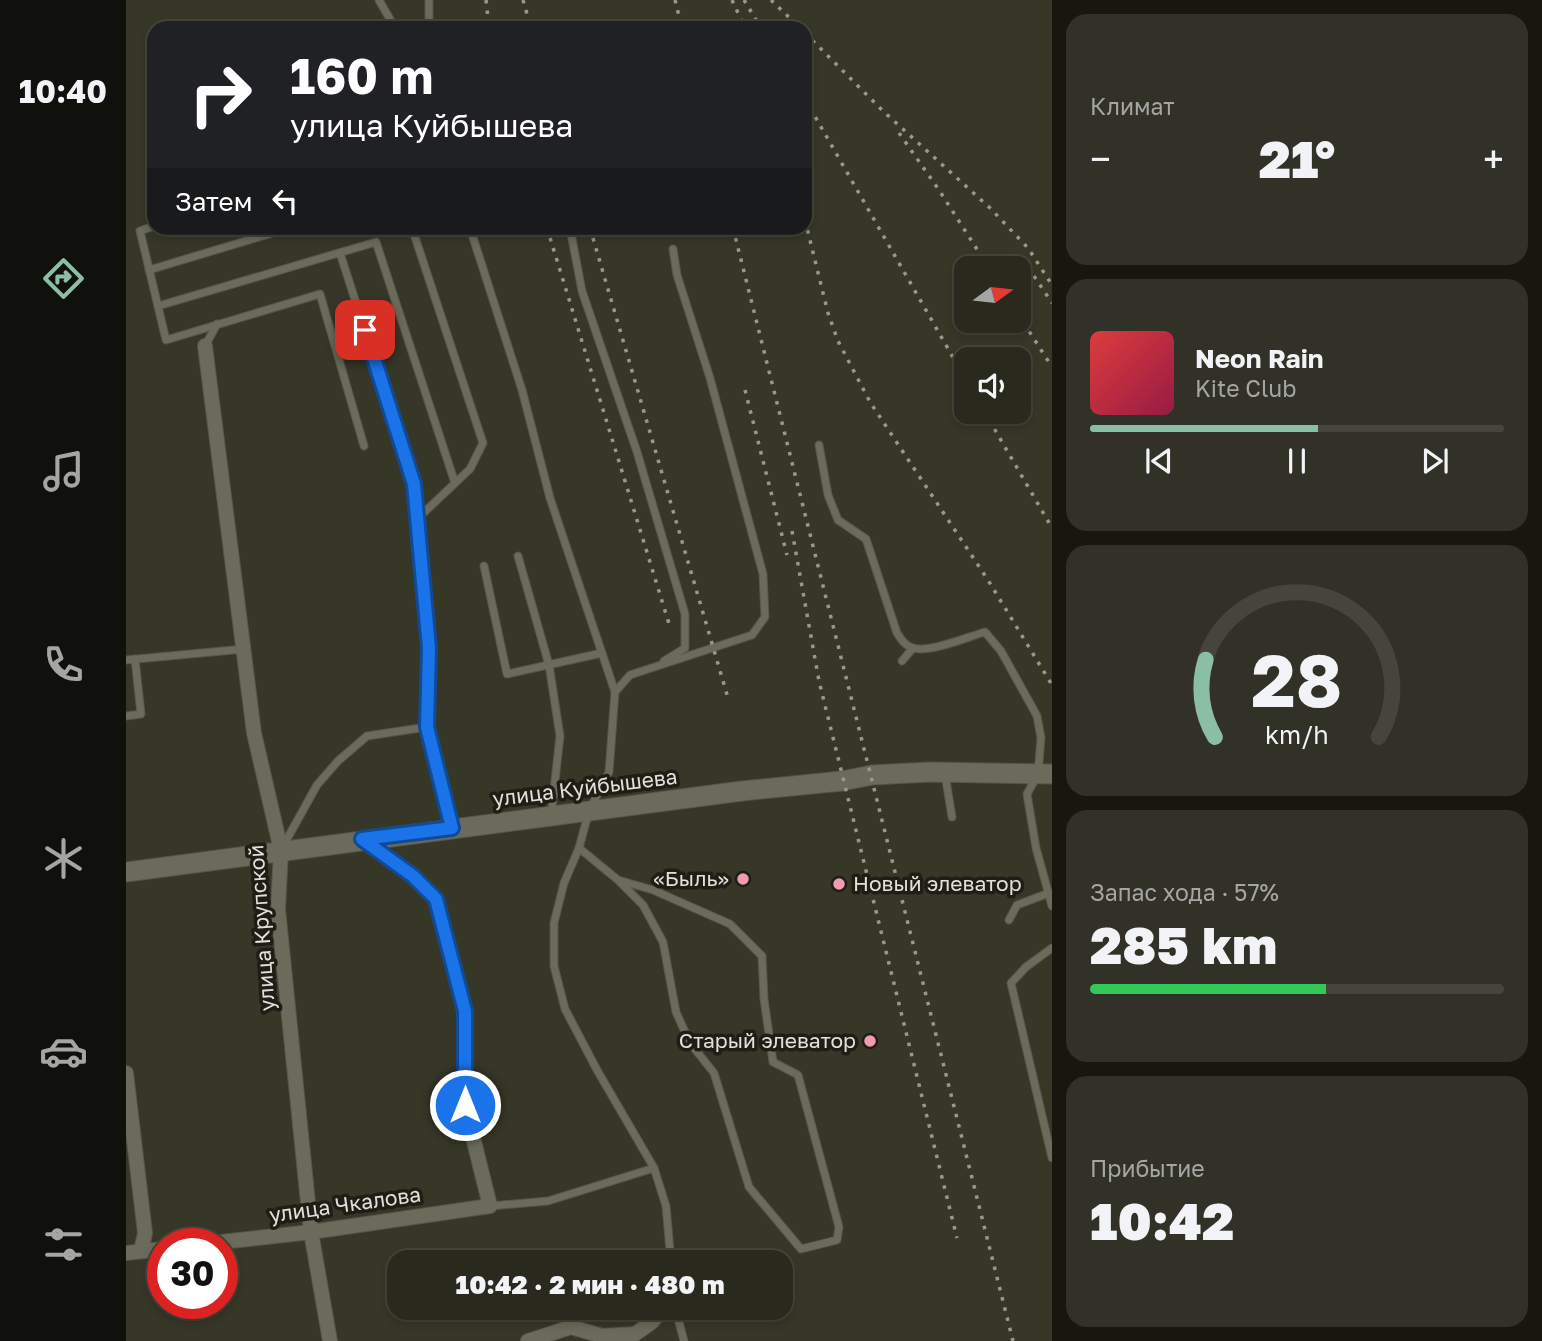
<!DOCTYPE html>
<html lang="ru">
<head>
<meta charset="utf-8">
<style>
  body { margin:0; font-family:"Golos Text",sans-serif; background:#313127; color:#f1f3f6; height:100vh; display:flex; flex-direction:column; font-size:26px; white-space:nowrap }
  * { box-sizing:border-box; margin:0 }
  p { font-size:23px; color:#a5a6a4 }
  .icon { flex:none; width:38px; height:38px; fill:none; stroke:currentColor; stroke-width:2; stroke-linecap:round; stroke-linejoin:round }
  .map { position:relative; flex:1; overflow:hidden }
  .sheet { display:flex; flex-direction:column; gap:14px; padding:14px; background:#171710; width:490px }
  .sheet>* { flex:none }
  .hud { position:absolute; left:21px; top:21px; width:665px; height:214px; border-radius:21px; box-shadow:0 4px 10px #0003,0 0 0 2px #45453c; background:#202124; color:#fff; overflow:hidden }
  .needle { width:46px; rotate:75deg }
  .fabs { position:absolute; left:828px; top:256px; display:grid; gap:14px }
  .fabs a { display:grid; place-items:center; width:77px; height:77px; border-radius:14px; background:#29291e; box-shadow:0 4px 10px #0003,0 0 0 2px #45453c; font-size:35px }
  .speed { position:absolute; left:21px; top:1228px; display:flex; gap:14px; font-size:35px; font-weight:700; text-align:center }
  .speed>* { display:grid; place-content:center; width:91px; height:91px; border-radius:50%; background:#29291e; box-shadow:0 4px 10px #0003,0 0 0 2px #45453c; line-height:1 }
  .speed .limit { border:10px solid #d22; background:#fff; color:#111 }
  .pin { position:absolute; display:grid; place-items:center; width:60px; height:60px; color:#fff; margin:-30px; border-radius:14px; box-shadow:0 4px 10px #0006 }
  .me { position:absolute; width:77px; margin:-38px; rotate:0deg; stroke-linejoin:round; filter:drop-shadow(0 0 5px #0008) }
  .turn { display:flex; align-items:center; gap:24px; height:147px; padding:0 28px; font-size:32px }
  .turn .icon { width:91px; height:91px; stroke-width:2.5 }
  .turn b { display:block; font-size:49px; line-height:60px }
  .then { display:flex; align-items:center; height:66px; padding:0 28px; background:#0003; gap:14px; font-size:26px }
  .big { font-size:52px; font-weight:800; line-height:1.1 }
  .sheet .widget { flex:1; display:flex; flex-direction:column; justify-content:center; gap:10px; min-width:0; padding:0 24px; border-radius:21px; background:#313127 }
  .sheet .dial { align-items:center; gap:0 }
  .dial svg { height:182px; overflow:visible; fill:none; stroke:#45453c; stroke-width:7; stroke-linecap:round; text-anchor:middle }
  .dial text { fill:#f1f3f6; stroke:none }
  .song { display:flex; align-items:center; gap:21px }
  .cover { width:84px; height:84px; border-radius:10px; background:linear-gradient(135deg,hsl(0 70% 55%),hsl(340 70% 35%)) }
  .played { height:7px; border-radius:4px; background:linear-gradient(90deg,#8abfa5 55%,#45453c 55%) }
  .keys { display:flex; justify-content:space-around; direction:ltr }
  .heat { display:flex; justify-content:space-between; align-items:center; font-size:38px; direction:ltr }
  .charge { height:10px; border-radius:5px; background:linear-gradient(90deg,#34c759 57%,#45453c 0) }
  .trip { position:absolute; left:261px; top:1250px; width:406px; height:70px; border-radius:21px; background:#29291e; box-shadow:0 4px 10px #0003,0 0 0 2px #45453c; font-weight:800; line-height:70px; text-align:center }
  main { display:flex; flex:1; min-height:0 }
  .tabs { display:flex; flex-direction:column; width:126px; justify-content:space-around; align-items:center; background:#10100c; color:#a5a6a4 }
  .tabs .icon { width:49px; height:49px }
  .tabs .active { color:#8abfa5 }
  .tabs b { font-size:32px; color:#f1f3f6 }
  .map>svg:first-child { display:block }
</style>
</head>
<body>
<main>
<nav class="tabs">
<b>10:40</b>
<svg class="icon active" aria-label="directions" viewBox="0 0 24 24"><path d="M12 3l9 9-9 9-9-9zM9 14v-3h6M13 9l2 2-2 2"/></svg>
<svg class="icon" aria-label="music" viewBox="0 0 24 24"><path d="M9 18V5l10-2v13"/><circle cx="6" cy="18" r="3"/><circle cx="16" cy="16" r="3"/></svg>
<svg class="icon" aria-label="phone" viewBox="0 0 24 24"><path d="M5 4h4l2 5-3 2q2 4 5 5l2-3 5 2v4C11 20 4 13 5 4z"/></svg>
<svg class="icon" aria-label="climate" viewBox="0 0 24 24"><path d="M12 3v18M4 7l16 10M4 17L20 7"/></svg>
<svg class="icon" aria-label="car" viewBox="0 0 24 24"><path d="M5 17H2v-5l4-1 3-4h7l3 4 3 1v5h-3M9 17h6M6 11h13"/><circle cx="7" cy="17" r="2"/><circle cx="17" cy="17" r="2"/></svg>
<svg class="icon" aria-label="filters" viewBox="0 0 24 24"><path d="M4 7h16M4 17h16"/><circle cx="9" cy="7" r="2"/><circle cx="15" cy="17" r="2"/></svg>
</nav>
<div class="map">
<svg width="926" height="1341" viewBox="0 0 926 1341">
  <rect width="100%" height="100%" fill="#373728"/>
  <g fill="none" stroke-linecap="round" stroke-linejoin="round">
    <g stroke="#555548" stroke-width="9">
      <g id="lane">
        <path d="M253 0 269 28"/>
        <path d="M303 0V28"/>
        <path d="M28 226 14 231 40 340 194 294 238 446"/>
        <path d="M286 228 357 443 344 469 291 519 303 648 301 727 326 827"/>
        <path d="M344 228 396 390 424 498 489 692"/>
        <path d="M444 228 456 291 511 452 559 614V648L538 661"/>
        <path d="M214 253 288 484 291 519"/>
        <path d="M23 270 163 228"/>
        <path d="M32 306 250 242 329 483"/>
        <path d="M79 346 91 324"/>
        <path d="M693 445 702 495 712 520 740 539 771 633C775 639 779 646 787 648 804 653 841 637 859 632L875 651 911 716 915 738 912 774 901 794 910 848 926 906"/>
        <path d="M392 556 423 665 434 736 425 816"/>
        <path d="M358 566 381 674 476 653"/>
        <path d="M0 660 118 649"/>
        <path d="M776 661 787 648"/>
        <path d="M0 716 15 714 9 659"/>
        <path d="M819 774 826 817"/>
        <path d="M156 848 191 785 212 761 241 736 301 727"/>
        <path d="M453 848 492 880 517 905 537 942 550 1012 564 1043 588 1073 623 1187 675 1249 711 1240 713 1227 672 1075 647 1062 638 999 636 956 604 924 527 890 492 880"/>
        <path d="M883 920 891 905 923 893"/>
        <path d="M926 948 900 967 885 983 926 1158"/>
        <path d="M364 1206 422 1201 528 1168"/>
        <path d="M545 1262 540 1206 528 1168 471 1070 439 1009 428 966V923L438 883 453 848 463 811 483 772 489 692 504 675 626 635 639 617 637 574 584 378 551 275 547 249"/>
        <path d="M549 1307 558 1341"/>
      </g>
    </g>
    <g stroke="#555548" stroke-width="16">
      <g id="street">
        <path d="M79 346 128 733 155 850 152 909 185 1232 204 1341"/>
        <path d="M0 1073 19 1233 15 1251"/>
        <path d="M78 1244 185 1232 364 1206 339 1105V1011L310 899 287 875 236 840"/>
        <path d="M0 1253 37 1249"/>
        <path d="M402 1341 445 1327 476 1336 509 1334 526 1322 538 1307"/>
      </g>
    </g>
    <g stroke="#555548" stroke-width="21">
      <path id="secondary" d="M0 872 616 791 716 781 746 775 804 772 926 774"/>
    </g>
    <use href="#lane" stroke="#6b6b5b" stroke-width="7"/>
    <use href="#street" stroke="#6b6b5b" stroke-width="14"/>
    <use href="#secondary" stroke="#6b6b5b" stroke-width="19"/>
    <g stroke="#98988c" stroke-width="3.5" stroke-dasharray="3.5 7" stroke-linecap="butt">
      <path d="M360 0 363 28"/>
      <path d="M397 0 405 28"/>
      <path d="M549 0 556 28"/>
      <path d="M606 0 619 28"/>
      <path d="M618 0 635 28"/>
      <path d="M645 0 674 28"/>
      <path d="M679 33 757 111 864 208 902 248 926 285"/>
      <path d="M679 99 840 380"/>
      <path d="M773 133 813 190 863 268"/>
      <path d="M679 220 702 313 712 341 744 402 862 580 926 685"/>
      <path d="M421 228 544 627"/>
      <path d="M464 228 602 698"/>
      <path d="M607 228 887 1341"/>
      <path d="M908 276 926 303"/>
      <path d="M892 314 926 367"/>
      <path d="M619 390 661 555"/>
      <path d="M858 411 926 528"/>
      <path d="M666 531 693 681 831 1238"/>
    </g>
  </g>
  <g fill="none" stroke-linecap="round" stroke-linejoin="round">
    <g stroke="#114b97" stroke-width="18">
      <path id="route" d="M239 330 288 484 303 648 301 727 326 828 236 839 287 876 310 899 339 1011V1105"/>
    </g>
    <use href="#route" stroke="#1a73e8" stroke-width="12"/>
  </g>
  <g fill="#f19ab2" stroke="#1e1e17" stroke-width="2.5">
    <circle cx="617" cy="879" r="7"/>
    <circle cx="713" cy="884" r="7"/>
    <circle cx="744" cy="1041" r="7"/>
  </g>
  <g text-anchor="middle" stroke-width="7" stroke-linejoin="round" paint-order="stroke">
    <g font-size="21" fill="#e1e1d8" stroke="#1e1e17">
      <text transform="translate(459 788) rotate(-7)" y="7">улица Куйбышева</text>
      <text transform="translate(136 928) rotate(-94)" y="7">улица Крупской</text>
      <text transform="translate(219 1205) rotate(-8)" y="7">улица Чкалова</text>
    </g>
    <g font-size="21" fill="#e1e1d8" stroke="#1e1e17" text-anchor="end">
      <text x="603" y="886">«Быль»</text>
      <text x="727" y="891" text-anchor="start">Новый элеватор</text>
      <text x="730" y="1048">Старый элеватор</text>
    </g>
  </g>
</svg>
<div class="fabs">
<a><svg class="needle" viewBox="-14 -14 28 28"><path d="M0-13l5 13h-10z" fill="#e53935"/><path d="M0 13l5-13h-10z" fill="#a5a6a4"/></svg></a>
<a><svg class="icon" aria-label="sound" viewBox="0 0 24 24"><path d="M4 9h4l5-4v14l-5-4H4zM17 9q2 3 0 6"/></svg></a>
</div>
<div class="speed"><div class="limit">30</div></div>
<div class="pin" style="left:239px;top:330px;background:#d93025"><svg class="icon" aria-label="arrive" viewBox="0 0 24 24"><path d="M6 21V4h12l-3 4 3 4H6"/></svg></div>
<svg class="me" style="left:339px;top:1105px" viewBox="-20 -20 40 40"><circle r="17" fill="#1a73e8" stroke="#fff" stroke-width="3"/><path d="M0-11L8 9 0 5-8 9z" fill="#fff"/></svg>
<div class="trip">10:42 · 2 мин · 480 m</div>
<div class="hud">
<div class="turn"><svg class="icon" aria-label="right" viewBox="0 0 24 24"><path d="M7 20v-9h11M14 6l5 5-5 5"/></svg><div><b>160 m</b>улица Куйбышева</div></div>
<div class="then">Затем<svg class="icon" aria-label="left" viewBox="0 0 24 24"><path d="M17 20v-9H6M10 6l-5 5 5 5"/></svg></div>
</div>
</div>
<section class="sheet">
<div class="widget"><p>Климат</p>
<div class="heat"><a>−</a><b class="big">21°</b><a>+</a></div>
</div>
<div class="widget">
<div class="song"><i class="cover"></i><div><b>Neon Rain</b><p>Kite Club</p></div></div>
<div class="played"></div>
<div class="keys"><svg class="icon" aria-label="previous" viewBox="0 0 24 24"><path d="M18 5L8 12l10 7zM5 5v14"/></svg><svg class="icon" aria-label="pause" viewBox="0 0 24 24"><path d="M8 5v14M16 5v14"/></svg><svg class="icon" aria-label="next" viewBox="0 0 24 24"><path d="M6 5l10 7-10 7zM19 5v14"/></svg></div>
</div>
<div class="widget dial"><svg viewBox="0 0 100 80">
<path d="M14 69A42 42 0 1 1 86 69"/>
<path d="M14 69A42 42 0 0 1 10 35" stroke="#8abfa5"/>
<text x="50" y="56" font-size="32" font-weight="700">28</text>
<text x="50" y="72" font-size="11">km/h</text>
</svg></div>
<div class="widget"><p>Запас хода · 57%</p><b class="big">285 km</b><div class="charge"></div></div>
<div class="widget"><p>Прибытие</p><b class="big">10:42</b></div>
</section>
</main>
</body>
</html>
